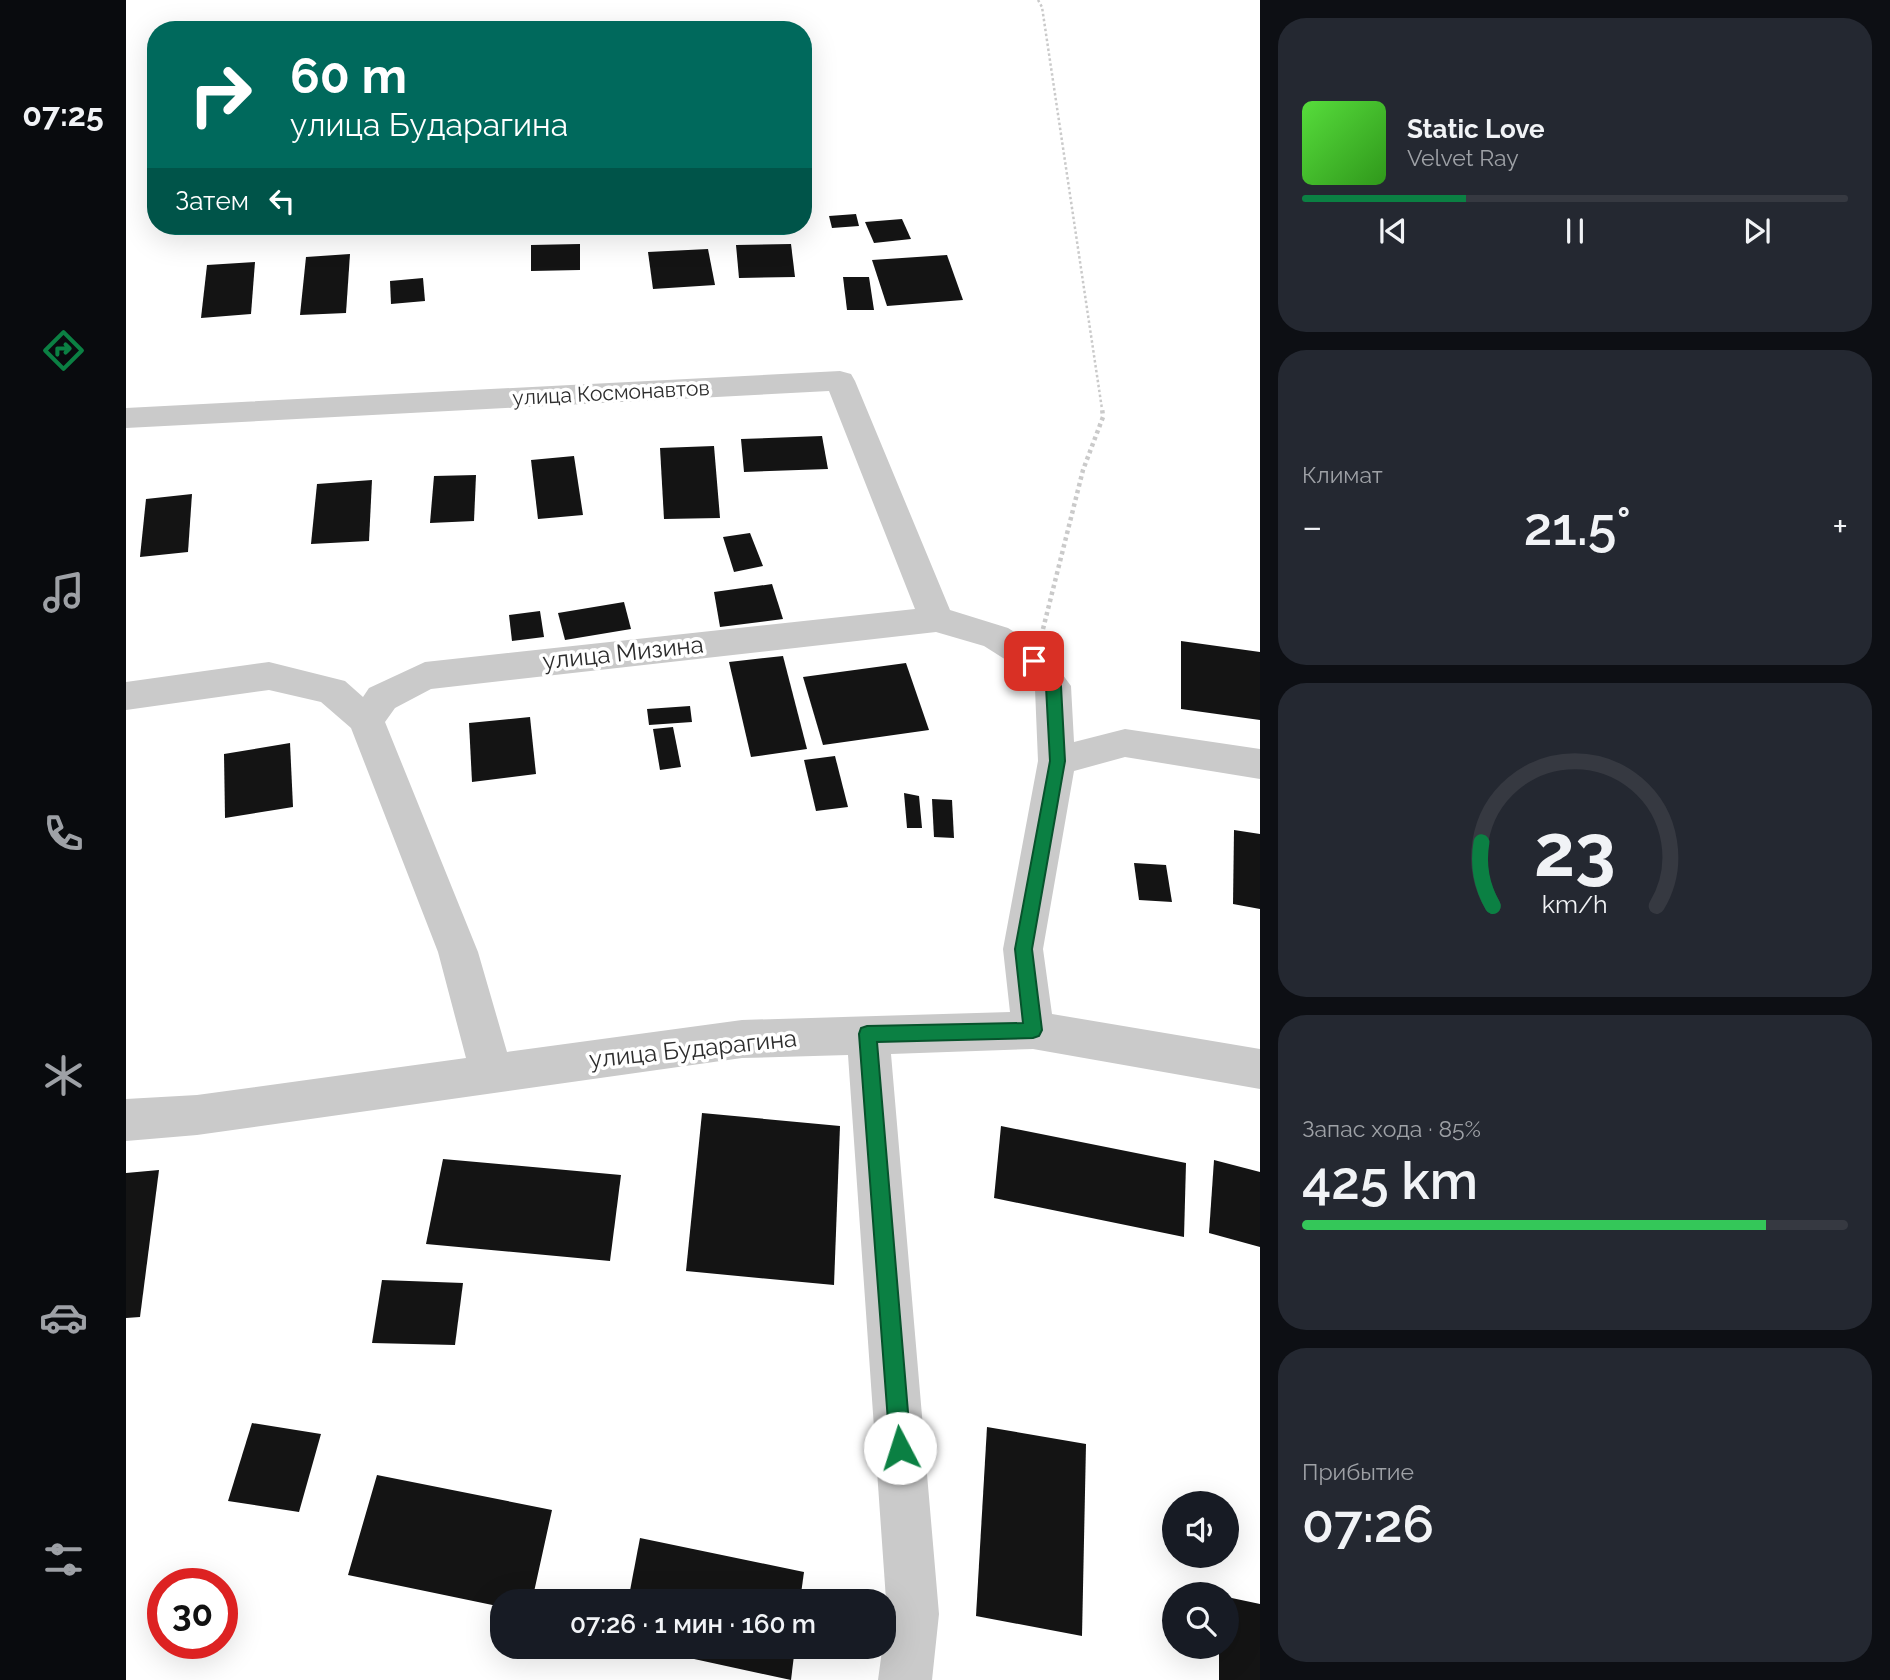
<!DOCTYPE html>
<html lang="ru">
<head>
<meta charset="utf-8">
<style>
  body { margin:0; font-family:Raleway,sans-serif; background:#242831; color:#f1f3f6; height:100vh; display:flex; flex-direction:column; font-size:26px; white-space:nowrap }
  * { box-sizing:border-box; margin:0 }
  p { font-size:23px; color:#9ea1a6 }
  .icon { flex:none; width:38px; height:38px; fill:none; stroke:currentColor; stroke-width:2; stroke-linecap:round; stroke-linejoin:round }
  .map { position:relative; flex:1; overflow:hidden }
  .side { display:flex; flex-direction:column; gap:18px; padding:18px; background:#0d0f14; width:630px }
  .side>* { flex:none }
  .top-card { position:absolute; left:21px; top:21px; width:665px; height:214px; border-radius:28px; box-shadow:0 7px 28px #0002; background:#00695c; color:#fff; overflow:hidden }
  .fabs { position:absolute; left:1036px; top:1491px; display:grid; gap:14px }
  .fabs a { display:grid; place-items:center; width:77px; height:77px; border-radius:50%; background:#171b24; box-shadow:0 7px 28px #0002; font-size:35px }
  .speed { position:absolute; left:21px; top:1568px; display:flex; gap:14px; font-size:35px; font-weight:700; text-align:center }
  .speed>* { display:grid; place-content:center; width:91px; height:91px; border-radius:50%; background:#171b24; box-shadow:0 7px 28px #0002; line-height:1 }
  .speed .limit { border:10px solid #d22; background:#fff; color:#111 }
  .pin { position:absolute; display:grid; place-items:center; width:60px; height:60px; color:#fff; margin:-30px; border-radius:14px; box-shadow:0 4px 10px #0006 }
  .me { position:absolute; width:77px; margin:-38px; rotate:355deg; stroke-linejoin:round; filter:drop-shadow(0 0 5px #0008) }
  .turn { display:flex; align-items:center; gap:24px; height:147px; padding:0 28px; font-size:32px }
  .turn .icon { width:91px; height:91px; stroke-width:2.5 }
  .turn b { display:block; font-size:49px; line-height:60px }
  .then { display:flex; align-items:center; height:66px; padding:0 28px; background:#0003; gap:14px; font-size:26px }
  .big { font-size:52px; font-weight:600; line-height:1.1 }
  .side .widget { flex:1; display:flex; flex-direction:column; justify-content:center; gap:10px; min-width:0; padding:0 24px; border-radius:28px; background:#242831 }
  .side .dial { align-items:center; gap:0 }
  .dial svg { height:182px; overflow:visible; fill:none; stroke:#363941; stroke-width:7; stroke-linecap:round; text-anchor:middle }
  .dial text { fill:#f1f3f6; stroke:none }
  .song { display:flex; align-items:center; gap:21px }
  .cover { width:84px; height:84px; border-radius:10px; background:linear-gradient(135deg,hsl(110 70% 55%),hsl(110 70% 35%)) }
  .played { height:7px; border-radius:4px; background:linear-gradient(90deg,#0b8043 30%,#363941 30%) }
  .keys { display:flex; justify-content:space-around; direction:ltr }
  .heat { display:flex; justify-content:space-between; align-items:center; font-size:38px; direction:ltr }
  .charge { height:10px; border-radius:5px; background:linear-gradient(90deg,#34c759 85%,#363941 0) }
  .trip { position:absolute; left:364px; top:1589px; width:406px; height:70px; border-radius:28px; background:#171b24; box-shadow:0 7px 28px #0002; font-weight:600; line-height:70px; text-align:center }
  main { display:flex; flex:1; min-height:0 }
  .menu { display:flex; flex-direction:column; width:126px; justify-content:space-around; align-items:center; background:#090b0e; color:#9ea1a6 }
  .menu .icon { width:49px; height:49px }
  .menu .selected { color:#0b8043 }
  .menu b { font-size:32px; color:#f1f3f6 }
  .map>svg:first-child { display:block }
</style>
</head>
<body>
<main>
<nav class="menu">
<b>07:25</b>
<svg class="icon selected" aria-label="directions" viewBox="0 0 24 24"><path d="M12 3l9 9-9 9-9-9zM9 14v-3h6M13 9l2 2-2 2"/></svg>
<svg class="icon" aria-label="music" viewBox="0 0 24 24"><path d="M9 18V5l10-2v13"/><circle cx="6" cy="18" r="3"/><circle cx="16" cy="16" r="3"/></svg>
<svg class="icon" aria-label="phone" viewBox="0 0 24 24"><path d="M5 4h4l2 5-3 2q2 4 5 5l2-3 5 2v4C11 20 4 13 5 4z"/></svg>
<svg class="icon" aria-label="climate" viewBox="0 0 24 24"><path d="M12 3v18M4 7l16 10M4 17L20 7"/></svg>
<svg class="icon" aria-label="car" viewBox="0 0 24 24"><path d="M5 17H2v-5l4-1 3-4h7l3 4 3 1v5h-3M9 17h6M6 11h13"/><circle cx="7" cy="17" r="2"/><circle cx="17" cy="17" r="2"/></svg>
<svg class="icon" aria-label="filters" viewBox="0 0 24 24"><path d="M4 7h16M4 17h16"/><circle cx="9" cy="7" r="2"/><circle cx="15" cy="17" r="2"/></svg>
</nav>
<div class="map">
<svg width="1134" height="1680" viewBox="0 0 1134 1680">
  <rect width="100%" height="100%" fill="#fff"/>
  <g fill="#141414">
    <path d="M730 214 733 226 706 228 703 216Z"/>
    <path d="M776 219 785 239 748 243 739 222Z"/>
    <path d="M454 244V270L405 271V245Z"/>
    <path d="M665 244 669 277 613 278 610 245Z"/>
    <path d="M582 249 589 285 527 289 522 252Z"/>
    <path d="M224 254 220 313 174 315 180 257Z"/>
    <path d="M821 255 837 300 761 306 746 260Z"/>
    <path d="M129 262 125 314 75 318 81 265Z"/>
    <path d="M717 277H743L748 310H721Z"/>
    <path d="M297 278 299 301 265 304 264 281Z"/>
    <path d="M696 436 702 469 618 472 615 439Z"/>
    <path d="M588 446 594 518 538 519 534 448Z"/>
    <path d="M448 456 457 515 412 519 405 460Z"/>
    <path d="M350 475 348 521 304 523 308 476Z"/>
    <path d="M246 480 243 541 185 544 191 484Z"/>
    <path d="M66 494 62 552 14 557 20 499Z"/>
    <path d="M624 533 637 566 608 572 597 537Z"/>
    <path d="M646 584 657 619 594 627 588 592Z"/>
    <path d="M498 602 505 629 439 640 432 613Z"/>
    <path d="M414 611 418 637 386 641 383 615Z"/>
    <path d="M1055 641 1134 652V720L1055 709Z"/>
    <path d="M657 656 681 749 625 757 603 662Z"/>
    <path d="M780 663 803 730 697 745 677 677Z"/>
    <path d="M564 706 566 722 523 725 521 709Z"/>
    <path d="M404 717 410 774 346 782 343 723Z"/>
    <path d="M547 727 555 767 534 770 527 729Z"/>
    <path d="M164 743 167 807 99 818 98 754Z"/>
    <path d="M709 756 722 807 690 811 678 760Z"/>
    <path d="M778 793 793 796 796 828H781Z"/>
    <path d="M806 799 826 800 828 838 808 837Z"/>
    <path d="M1108 830 1134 834V909L1107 904Z"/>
    <path d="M1008 863 1040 865 1046 902 1013 900Z"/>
    <path d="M576 1113 714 1126 708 1285 560 1271Z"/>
    <path d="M875 1126 1060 1163 1058 1237 868 1198Z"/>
    <path d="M317 1159 495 1175 484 1261 300 1244Z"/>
    <path d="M1088 1160 1134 1172V1247L1083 1233Z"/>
    <path d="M33 1170 14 1317 0 1318V1173Z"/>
    <path d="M256 1280 337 1283 329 1345 246 1343Z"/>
    <path d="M126 1423 195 1434 173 1512 102 1501Z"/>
    <path d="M861 1427 960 1444 956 1636 850 1616Z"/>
    <path d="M251 1475 426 1510 406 1601H376V1607L222 1575Z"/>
    <path d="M514 1538 678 1572 674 1601H502Z"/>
    <path d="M1101 1597 1134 1604V1680H1093V1647H1101Z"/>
    <path d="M513 1647H669L665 1680Z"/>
  </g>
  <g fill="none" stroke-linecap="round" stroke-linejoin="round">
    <path stroke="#cacaca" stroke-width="2.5" stroke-dasharray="2.5 2.5" stroke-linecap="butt" d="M912 0 916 7 976 409"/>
    <path stroke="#cacaca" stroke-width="4.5" stroke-dasharray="3.5 3.5" stroke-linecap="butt" d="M917 629 957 470 977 417 976 408"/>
    <path fill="#cacaca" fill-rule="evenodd" d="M714 371 725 374 729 381 824 610 882 628 920 652 945 686 948 742 999 729 1134 749V779L999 757 948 771 917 949 926 1014 1134 1049V1089L907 1049 765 1054 813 1614 806 1680H752L761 1614 722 1055 616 1058 71 1135 0 1141V1099L71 1095 340 1058 312 952 225 728 195 702 143 690 0 710V682L143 662 219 681 237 697 243 688 299 662 789 609 703 391 0 428V408ZM810 632 858 646 896 670 909 689 912 761 877 949 884 1012 616 1020 381 1052 352 952 259 722 269 708 305 689Z"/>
  </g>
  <path fill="#0b8043" stroke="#07532c" stroke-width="2" d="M908 655 914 657 935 686 939 761 906 949 916 1030 913 1036 907 1038 751 1042 785 1448 782 1455 774 1458 767 1455 764 1448 733 1034 735 1028 741 1026 897 1023 889 949 924 761 920 687 901 661Z"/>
  <g text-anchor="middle" stroke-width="7" stroke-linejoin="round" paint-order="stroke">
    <g font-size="21" fill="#2d2d2d" stroke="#fff">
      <text transform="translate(485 393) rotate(-3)" y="7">улица Космонавтов</text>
    </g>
    <g font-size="24" fill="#2d2d2d" stroke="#fff">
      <text transform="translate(497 653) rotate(-6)" y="8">улица Мизина</text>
      <text transform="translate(567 1049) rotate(-6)" y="8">улица Бударагина</text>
    </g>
  </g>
</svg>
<div class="fabs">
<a><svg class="icon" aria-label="sound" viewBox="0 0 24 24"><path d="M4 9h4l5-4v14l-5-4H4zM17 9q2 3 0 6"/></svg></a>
<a><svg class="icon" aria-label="search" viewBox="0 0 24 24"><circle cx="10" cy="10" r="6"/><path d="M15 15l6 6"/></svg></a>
</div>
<div class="speed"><div class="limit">30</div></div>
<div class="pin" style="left:908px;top:661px;background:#d93025"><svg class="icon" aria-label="arrive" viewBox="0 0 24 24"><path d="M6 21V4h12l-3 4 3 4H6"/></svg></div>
<svg class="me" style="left:774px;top:1448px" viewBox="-20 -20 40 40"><circle r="19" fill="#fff"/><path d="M0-13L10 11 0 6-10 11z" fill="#0b8043"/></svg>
<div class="trip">07:26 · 1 мин · 160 m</div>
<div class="top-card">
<div class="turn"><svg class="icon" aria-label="right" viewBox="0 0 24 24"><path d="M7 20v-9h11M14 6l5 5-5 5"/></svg><div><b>60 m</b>улица Бударагина</div></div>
<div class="then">Затем<svg class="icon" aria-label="left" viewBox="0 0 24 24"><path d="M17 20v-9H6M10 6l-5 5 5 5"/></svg></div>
</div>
</div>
<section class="side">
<div class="widget">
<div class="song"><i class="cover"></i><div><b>Static Love</b><p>Velvet Ray</p></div></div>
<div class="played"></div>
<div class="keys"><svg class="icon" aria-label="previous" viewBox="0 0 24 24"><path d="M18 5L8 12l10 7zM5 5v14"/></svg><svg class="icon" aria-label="pause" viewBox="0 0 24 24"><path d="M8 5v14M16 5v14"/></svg><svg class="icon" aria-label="next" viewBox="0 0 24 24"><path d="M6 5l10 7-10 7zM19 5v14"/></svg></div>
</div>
<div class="widget"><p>Климат</p>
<div class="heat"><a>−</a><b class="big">21.5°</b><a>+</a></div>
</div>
<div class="widget dial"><svg viewBox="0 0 100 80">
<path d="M14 69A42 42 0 1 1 86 69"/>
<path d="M14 69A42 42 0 0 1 9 41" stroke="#0b8043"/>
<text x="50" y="56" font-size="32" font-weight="700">23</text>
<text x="50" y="72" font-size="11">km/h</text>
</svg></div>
<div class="widget"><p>Запас хода · 85%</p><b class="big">425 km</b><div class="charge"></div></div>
<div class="widget"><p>Прибытие</p><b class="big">07:26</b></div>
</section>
</main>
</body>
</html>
